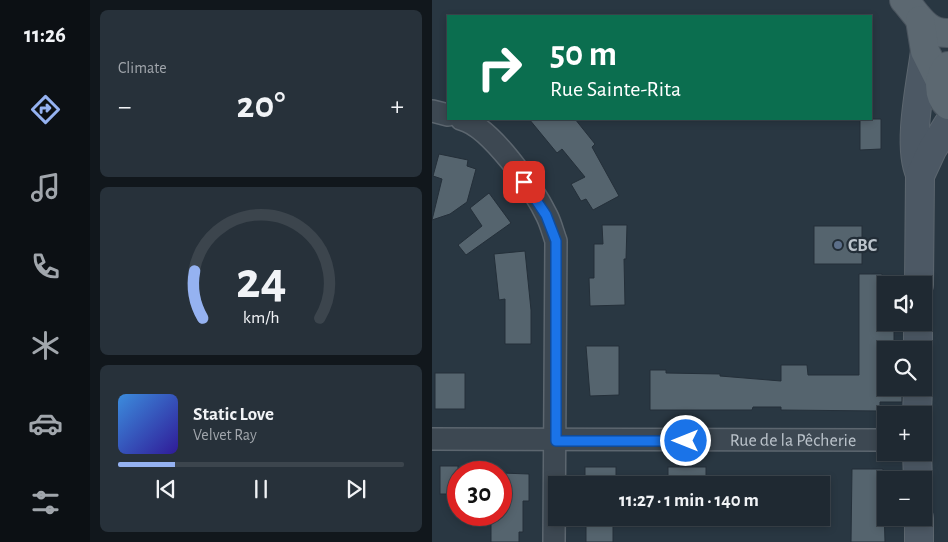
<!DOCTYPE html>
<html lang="en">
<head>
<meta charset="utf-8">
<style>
  body { margin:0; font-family:"Alegreya Sans",sans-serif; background:#27313a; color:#f1f3f6; height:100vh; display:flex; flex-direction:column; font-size:19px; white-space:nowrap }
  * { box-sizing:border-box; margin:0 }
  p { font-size:16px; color:#a1a6ac }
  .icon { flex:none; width:28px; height:28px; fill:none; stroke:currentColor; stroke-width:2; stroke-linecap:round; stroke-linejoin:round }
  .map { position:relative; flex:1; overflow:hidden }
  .details { display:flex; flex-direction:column; gap:10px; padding:10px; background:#11171c; width:342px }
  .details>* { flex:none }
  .guide { position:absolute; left:15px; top:15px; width:425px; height:105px; border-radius:0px; box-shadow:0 2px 8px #0003,0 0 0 1px #3c454d; background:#0b6e4f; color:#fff; overflow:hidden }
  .controls { position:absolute; left:445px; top:276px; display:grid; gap:10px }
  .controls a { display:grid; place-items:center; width:55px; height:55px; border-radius:0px; background:#1f2932; box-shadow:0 2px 8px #0003,0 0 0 1px #3c454d; font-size:25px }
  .speed { position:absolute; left:15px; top:461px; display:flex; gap:10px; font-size:25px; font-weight:700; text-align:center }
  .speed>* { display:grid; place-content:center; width:65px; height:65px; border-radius:50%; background:#1f2932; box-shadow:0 2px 8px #0003,0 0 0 1px #3c454d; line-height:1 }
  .speed .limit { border:8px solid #d22; background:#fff; color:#111 }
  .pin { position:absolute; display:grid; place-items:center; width:42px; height:42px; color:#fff; margin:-21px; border-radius:10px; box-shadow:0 2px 8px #0006 }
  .me { position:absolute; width:55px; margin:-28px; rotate:270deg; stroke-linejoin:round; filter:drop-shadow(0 0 4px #0008) }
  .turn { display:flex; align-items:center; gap:18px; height:105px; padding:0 20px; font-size:22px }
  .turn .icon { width:65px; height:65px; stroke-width:2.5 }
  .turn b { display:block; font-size:35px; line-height:42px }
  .big { font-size:38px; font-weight:700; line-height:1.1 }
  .details .widget { flex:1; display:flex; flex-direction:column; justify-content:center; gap:8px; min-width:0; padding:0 18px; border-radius:8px; background:#27313a }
  .details .dial { align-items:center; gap:0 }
  .dial svg { height:130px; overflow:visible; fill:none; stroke:#3c454d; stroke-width:7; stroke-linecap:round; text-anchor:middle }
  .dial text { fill:#f1f3f6; stroke:none }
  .song { display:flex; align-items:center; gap:15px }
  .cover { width:60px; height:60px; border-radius:8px; background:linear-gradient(135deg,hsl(210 70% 55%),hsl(250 70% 35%)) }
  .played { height:5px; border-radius:2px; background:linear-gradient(90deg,#95b2f1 20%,#3c454d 20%) }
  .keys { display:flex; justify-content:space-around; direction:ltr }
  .heat { display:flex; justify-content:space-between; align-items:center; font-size:28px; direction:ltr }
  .trip { position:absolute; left:116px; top:476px; width:282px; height:50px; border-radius:0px; background:#1f2932; box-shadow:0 2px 8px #0003,0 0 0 1px #3c454d; font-weight:700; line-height:50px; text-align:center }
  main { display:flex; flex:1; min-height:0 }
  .menu { display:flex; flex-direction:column; width:90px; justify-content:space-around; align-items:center; background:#0c1014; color:#a1a6ac }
  .menu .icon { width:35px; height:35px }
  .menu .current { color:#95b2f1 }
  .menu b { font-size:22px; color:#f1f3f6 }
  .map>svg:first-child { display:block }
</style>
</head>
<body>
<main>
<nav class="menu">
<b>11:26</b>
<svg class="icon current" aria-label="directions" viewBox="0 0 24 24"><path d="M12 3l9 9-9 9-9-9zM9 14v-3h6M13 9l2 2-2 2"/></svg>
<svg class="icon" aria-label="music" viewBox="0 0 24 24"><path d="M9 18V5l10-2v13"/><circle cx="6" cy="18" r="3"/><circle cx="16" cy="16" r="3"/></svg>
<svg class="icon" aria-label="phone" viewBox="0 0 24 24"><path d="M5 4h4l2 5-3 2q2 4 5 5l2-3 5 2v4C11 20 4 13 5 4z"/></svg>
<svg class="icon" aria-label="climate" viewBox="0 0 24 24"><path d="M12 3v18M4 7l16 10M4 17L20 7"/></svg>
<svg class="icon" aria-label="car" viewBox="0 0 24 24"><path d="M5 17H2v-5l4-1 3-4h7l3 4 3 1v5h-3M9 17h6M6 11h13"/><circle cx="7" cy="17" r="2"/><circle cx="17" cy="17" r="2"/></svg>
<svg class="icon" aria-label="filters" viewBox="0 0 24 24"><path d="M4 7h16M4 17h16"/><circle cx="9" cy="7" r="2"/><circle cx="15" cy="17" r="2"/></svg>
</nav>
<section class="details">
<div class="widget"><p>Climate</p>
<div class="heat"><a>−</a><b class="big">20°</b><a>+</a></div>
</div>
<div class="widget dial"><svg viewBox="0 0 100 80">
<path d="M14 69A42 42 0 1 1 86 69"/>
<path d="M14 69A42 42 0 0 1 9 40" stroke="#95b2f1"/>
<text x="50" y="56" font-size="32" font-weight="700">24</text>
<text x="50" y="72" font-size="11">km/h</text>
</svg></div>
<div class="widget">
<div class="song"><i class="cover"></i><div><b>Static Love</b><p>Velvet Ray</p></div></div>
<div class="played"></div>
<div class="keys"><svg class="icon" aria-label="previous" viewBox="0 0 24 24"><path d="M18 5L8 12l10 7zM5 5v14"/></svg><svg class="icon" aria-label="pause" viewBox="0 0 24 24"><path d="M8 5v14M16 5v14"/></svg><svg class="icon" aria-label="next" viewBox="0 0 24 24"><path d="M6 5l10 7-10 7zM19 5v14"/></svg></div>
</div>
</section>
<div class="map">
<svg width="516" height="542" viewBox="0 0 516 542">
  <rect width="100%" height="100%" fill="#293742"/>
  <g fill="#55646e" stroke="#242f39">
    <path d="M97 119H143L163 144 160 147 187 196 161 210 154 199 149 201 139 184 153 177 130 149 125 153Z"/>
    <path d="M428 119H449V149L428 150Z"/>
    <path d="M7 154 36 160 35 166 44 169 35 202 18 214 0 220 10 179 1 176Z"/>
    <path d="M57 193 79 223 34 255 26 245 50 226 38 208Z"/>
    <path d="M170 225H195L194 259H192L193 305 158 306 157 278H162V244H171Z"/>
    <rect x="382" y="226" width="48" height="38"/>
    <path d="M93 251 99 310V344H73V299L67 300 62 254Z"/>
    <path d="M427 274H450L451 281H454V329H462V350H454V388H470V402H448V411L349 410V407H321L320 410H218V370H234V373L288 374V376L349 381V365H375L376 375H427Z"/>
    <path d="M154 346H187V395L158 396Z"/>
    <rect x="3" y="373" width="30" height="36"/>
    <rect x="8" y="466" width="18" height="28"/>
    <rect x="153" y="467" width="31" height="18"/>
    <rect x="236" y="467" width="38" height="18"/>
    <path d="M420 469H451L453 542H419Z"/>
    <path d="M69 473 97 474V501H91V532H87V542H59V518H69Z"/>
    <rect x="154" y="522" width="27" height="20"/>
  </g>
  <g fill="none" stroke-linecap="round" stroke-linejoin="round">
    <g stroke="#5c666f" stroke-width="24">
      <g id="street">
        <path d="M0 111 16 115"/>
        <path d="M29 119C58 126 102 189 115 216 119 224 121 233 124 241L122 542"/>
        <path id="s1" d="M0 439 454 440"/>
      </g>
    </g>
    <g stroke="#5c666f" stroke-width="30">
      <g id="secondary">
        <path d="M488 174C475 146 489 83 493 51"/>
        <path d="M487 285 488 176 500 150 516 124"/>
        <path d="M486 350V322"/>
        <path d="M485 415 486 388"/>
        <path d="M485 452 486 480"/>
        <path d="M487 518V542"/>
      </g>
    </g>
    <g stroke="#4a545e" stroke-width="30">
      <g id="primary">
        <path d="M472 0C485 14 494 34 516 33"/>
        <path d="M488 20 493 51 508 81"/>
        <path d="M516 66C506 76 505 95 516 105"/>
      </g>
    </g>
    <use href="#street" stroke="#3d4852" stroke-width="21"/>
    <use href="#secondary" stroke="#4c5864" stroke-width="28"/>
    <use href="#primary" stroke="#5c6871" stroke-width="28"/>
  </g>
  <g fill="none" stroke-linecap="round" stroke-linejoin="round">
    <g stroke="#114b97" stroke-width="12">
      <path id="route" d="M92 182 114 215 124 241V441H254"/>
    </g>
    <use href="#route" stroke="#1a73e8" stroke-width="9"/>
  </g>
  <circle fill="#5c6f8a" stroke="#222d37" stroke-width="2" cx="406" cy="245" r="5"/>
  <g text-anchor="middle" stroke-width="4.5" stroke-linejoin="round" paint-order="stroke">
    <g font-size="18" font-weight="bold" fill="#bbc3cb" stroke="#222d37" text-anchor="start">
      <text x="416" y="251">CBC</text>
    </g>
    <g font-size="18" fill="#bbc3cb" stroke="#222d37">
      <text dy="6" stroke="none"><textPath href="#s1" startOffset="361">Rue de la Pêcherie</textPath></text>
    </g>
  </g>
</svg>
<div class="controls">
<a><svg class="icon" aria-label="sound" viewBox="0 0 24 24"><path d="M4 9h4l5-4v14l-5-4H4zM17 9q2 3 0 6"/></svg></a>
<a><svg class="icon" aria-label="search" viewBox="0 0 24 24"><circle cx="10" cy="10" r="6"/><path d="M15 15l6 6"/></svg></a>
<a>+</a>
<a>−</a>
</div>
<div class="speed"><div class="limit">30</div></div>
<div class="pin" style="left:92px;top:182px;background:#d93025"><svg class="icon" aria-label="arrive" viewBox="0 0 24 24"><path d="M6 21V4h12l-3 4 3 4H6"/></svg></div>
<svg class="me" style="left:254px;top:441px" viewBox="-20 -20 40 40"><circle r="17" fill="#1a73e8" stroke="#fff" stroke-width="3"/><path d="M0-11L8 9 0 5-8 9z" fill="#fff"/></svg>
<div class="trip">11:27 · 1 min · 140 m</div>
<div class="guide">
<div class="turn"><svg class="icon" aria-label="right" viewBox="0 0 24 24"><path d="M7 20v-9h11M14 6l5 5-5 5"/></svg><div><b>50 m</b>Rue Sainte-Rita</div></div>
</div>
</div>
</main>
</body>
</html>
